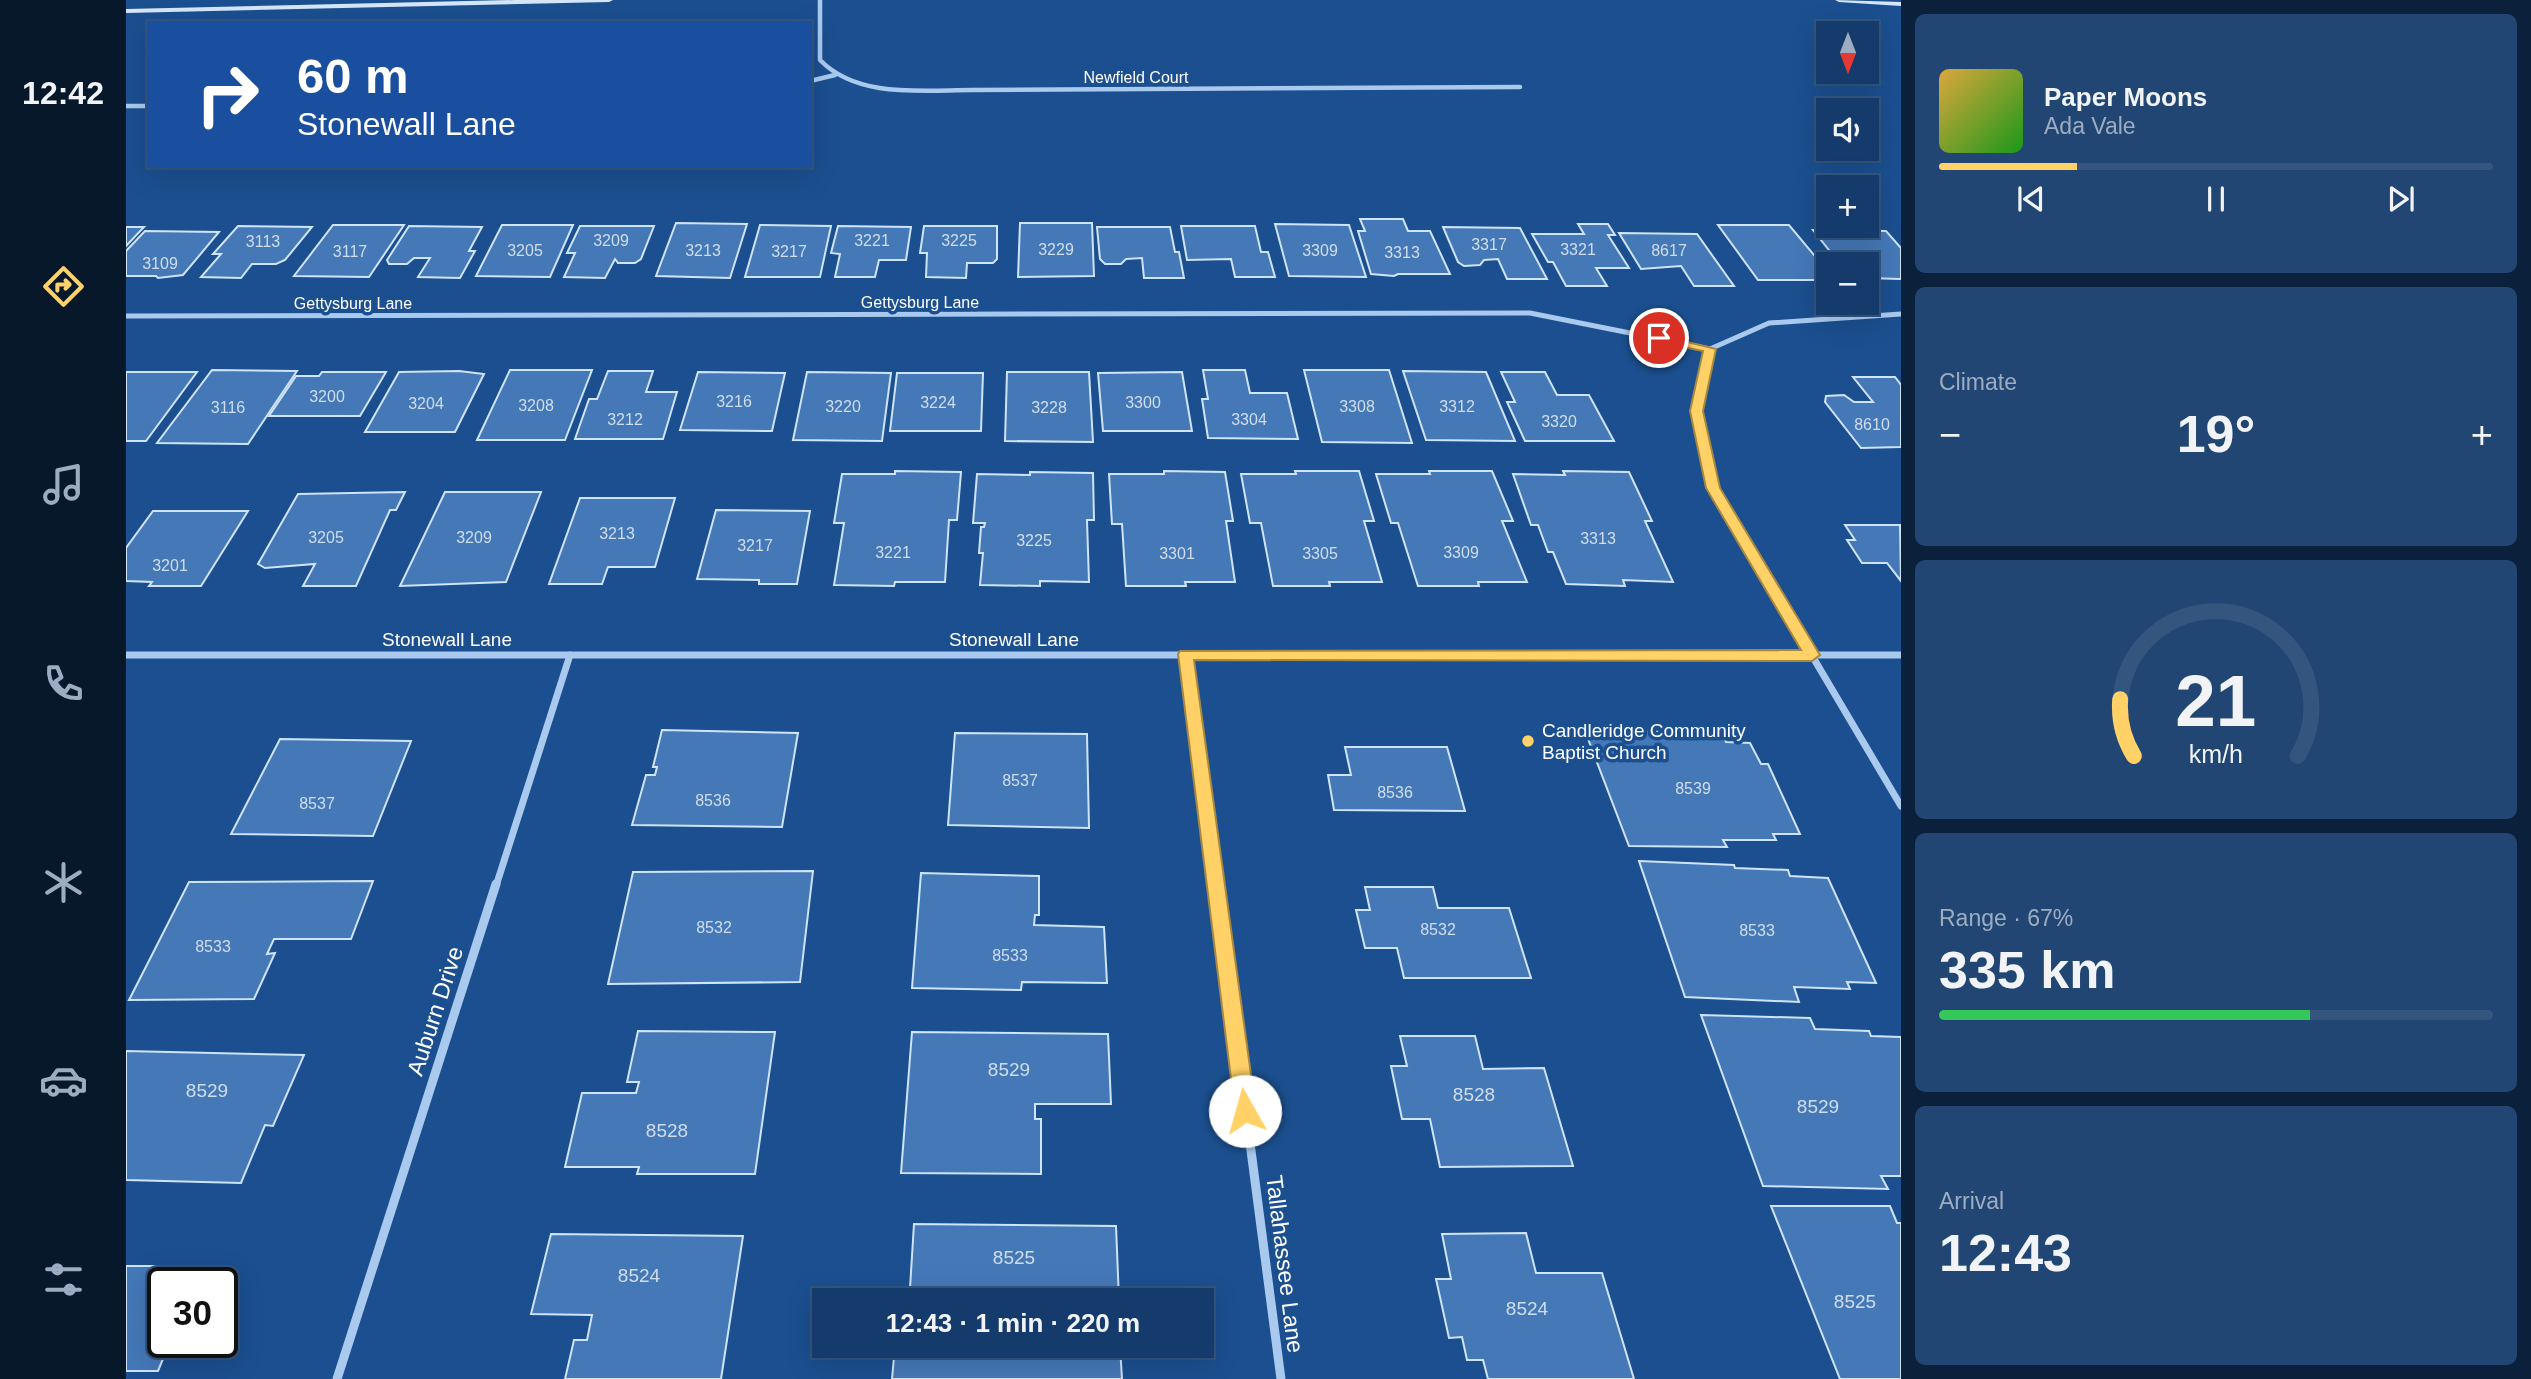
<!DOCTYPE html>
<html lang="en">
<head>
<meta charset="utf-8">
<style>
  body { margin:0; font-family:Helvetica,sans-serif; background:#214673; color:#f1f3f6; height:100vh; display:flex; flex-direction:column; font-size:26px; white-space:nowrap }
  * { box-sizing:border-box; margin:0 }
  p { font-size:23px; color:#9dadc1 }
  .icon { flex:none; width:38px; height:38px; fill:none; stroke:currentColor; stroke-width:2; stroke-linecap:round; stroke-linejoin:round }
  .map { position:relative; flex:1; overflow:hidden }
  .panel { display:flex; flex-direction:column; gap:14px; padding:14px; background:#0b203b; width:630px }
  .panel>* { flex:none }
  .hud { position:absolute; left:21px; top:21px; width:665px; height:147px; border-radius:0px; box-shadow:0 7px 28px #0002,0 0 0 2px #33557e; background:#1a4fa0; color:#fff; overflow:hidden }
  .needle { width:46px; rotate:180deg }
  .buttons { position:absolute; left:1690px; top:21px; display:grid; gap:14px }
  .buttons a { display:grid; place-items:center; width:63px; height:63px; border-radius:0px; background:#143b6b; box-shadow:0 7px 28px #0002,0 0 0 2px #33557e; font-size:35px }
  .speed { position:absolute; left:21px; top:1267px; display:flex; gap:14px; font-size:35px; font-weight:700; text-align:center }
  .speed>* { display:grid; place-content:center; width:91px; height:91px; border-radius:50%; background:#143b6b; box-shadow:0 7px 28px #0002,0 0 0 2px #33557e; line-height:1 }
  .speed .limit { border:4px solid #111; border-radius:10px; background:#fff; color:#111 }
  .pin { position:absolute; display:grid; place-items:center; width:60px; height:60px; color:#fff; margin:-30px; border:4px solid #fff; border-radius:50%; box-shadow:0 2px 7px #0007 }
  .me { position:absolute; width:77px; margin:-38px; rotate:353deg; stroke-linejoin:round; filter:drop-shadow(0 0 5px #0008) }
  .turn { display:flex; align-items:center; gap:24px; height:147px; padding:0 35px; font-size:32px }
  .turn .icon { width:91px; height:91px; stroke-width:2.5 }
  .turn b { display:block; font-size:49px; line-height:60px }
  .big { font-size:52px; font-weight:600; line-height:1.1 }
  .panel .card { flex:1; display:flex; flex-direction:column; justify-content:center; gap:10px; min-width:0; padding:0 24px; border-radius:10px; background:#214673 }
  .panel .dial { align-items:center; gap:0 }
  .dial svg { height:182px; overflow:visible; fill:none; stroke:#33557e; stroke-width:7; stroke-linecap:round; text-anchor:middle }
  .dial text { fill:#f1f3f6; stroke:none }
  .song { display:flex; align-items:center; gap:21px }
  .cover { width:84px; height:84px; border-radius:10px; background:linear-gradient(135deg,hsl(40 70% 55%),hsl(120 70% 35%)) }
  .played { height:7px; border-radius:4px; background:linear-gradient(90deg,#ffd166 25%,#33557e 25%) }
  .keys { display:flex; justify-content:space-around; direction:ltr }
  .heat { display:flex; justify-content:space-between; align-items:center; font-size:38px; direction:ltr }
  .charge { height:10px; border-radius:5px; background:linear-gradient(90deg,#34c759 67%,#33557e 0) }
  .trip { position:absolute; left:686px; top:1288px; width:402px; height:70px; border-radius:0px; background:#143b6b; box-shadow:0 7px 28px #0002,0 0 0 2px #33557e; font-weight:600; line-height:70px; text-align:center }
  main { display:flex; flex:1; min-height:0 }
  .tabs { display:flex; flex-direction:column; width:126px; justify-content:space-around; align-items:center; background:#08182b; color:#9dadc1 }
  .tabs .icon { width:49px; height:49px }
  .tabs .selected { color:#ffd166 }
  .tabs b { font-size:32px; color:#f1f3f6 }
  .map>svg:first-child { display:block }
</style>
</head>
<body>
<main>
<nav class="tabs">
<b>12:42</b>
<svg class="icon selected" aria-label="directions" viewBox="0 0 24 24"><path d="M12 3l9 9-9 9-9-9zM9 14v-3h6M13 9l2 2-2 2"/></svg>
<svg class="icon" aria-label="music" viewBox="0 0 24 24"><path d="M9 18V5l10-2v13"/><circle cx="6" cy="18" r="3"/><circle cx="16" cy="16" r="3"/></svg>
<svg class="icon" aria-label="phone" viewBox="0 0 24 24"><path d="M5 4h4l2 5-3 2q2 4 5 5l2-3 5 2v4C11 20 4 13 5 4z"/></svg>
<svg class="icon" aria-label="climate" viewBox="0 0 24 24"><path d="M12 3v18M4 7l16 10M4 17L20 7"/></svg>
<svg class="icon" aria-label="car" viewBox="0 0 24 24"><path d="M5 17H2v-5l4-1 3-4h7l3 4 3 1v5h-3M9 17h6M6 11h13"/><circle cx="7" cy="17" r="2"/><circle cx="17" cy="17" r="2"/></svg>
<svg class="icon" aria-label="filters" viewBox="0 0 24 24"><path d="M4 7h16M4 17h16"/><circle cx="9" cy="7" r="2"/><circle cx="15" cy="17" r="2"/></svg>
</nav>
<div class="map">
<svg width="1775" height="1379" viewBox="0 0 1775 1379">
  <rect width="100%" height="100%" fill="#1b4f8f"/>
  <g fill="#4478b7" stroke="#cfe3fa" stroke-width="2">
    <path d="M1234 219H1277L1282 231H1304L1324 274H1272L1268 276 1245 274 1232 231H1239Z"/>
    <path d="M550 223 621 224 604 278 530 276Z"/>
    <path d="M894 223H966L968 276 892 277Z"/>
    <path d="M1149 224 1223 225 1240 277 1163 276Z"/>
    <path d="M1452 224H1482L1489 235H1482L1503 268H1470L1481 286H1440L1427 262H1422L1406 234H1458Z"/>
    <path d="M207 225H278L243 277 168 276Z"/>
    <path d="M376 225H447L424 277 350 276Z"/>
    <path d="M634 225 705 226 694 277H619Z"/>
    <path d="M1592 225H1663L1703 273V280H1632Z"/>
    <path d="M112 226 186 227 159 260 150 264H126L115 278 75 277 95 254H87Z"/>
    <path d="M283 226 356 227 343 251H349L334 278 292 277 304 258H288L281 264H263L261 260Z"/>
    <path d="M454 226H528L515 259 509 263H492L489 259 479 278 438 277 449 253H441Z"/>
    <path d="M712 226 785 227 780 260H753L749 277H709L714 254 705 253Z"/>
    <path d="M798 226H871V259L867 263H841L840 278 800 277 801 253H794Z"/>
    <path d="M1055 226H1129L1135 252H1142L1149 277H1109L1105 259 1061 260Z"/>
    <path d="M0 227H18L0 246Z"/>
    <path d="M971 227H1044L1049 252H1053L1058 278H1018L1016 258 1000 259 995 264H979L974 259Z"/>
    <path d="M1317 227 1394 228 1421 279H1381L1372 259 1358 260 1354 265 1338 266 1332 262Z"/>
    <path d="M1687 230 1760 231 1775 248V279L1741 278V264H1714Z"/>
    <path d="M19 231 93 232 57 275 32 278 30 276H0V251Z"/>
    <path d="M1493 233 1571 234 1608 286H1568L1555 266 1515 269Z"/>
    <path d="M86 370 171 371 122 444 31 443Z"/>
    <path d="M384 370H466L439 440H351Z"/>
    <path d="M1077 370H1119L1124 393H1161L1172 439 1082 438 1076 399H1082Z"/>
    <path d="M1178 370H1263L1286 443 1196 442Z"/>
    <path d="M333 371 358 374 329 432H239L273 372Z"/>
    <path d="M482 371H527L520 392H551L537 439H449L463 399H471Z"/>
    <path d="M1277 371 1360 372 1389 441 1300 440Z"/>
    <path d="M0 372H71L20 441H0Z"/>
    <path d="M196 372H260L234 416H143L170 376H193Z"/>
    <path d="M572 372 659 373 646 431 554 430Z"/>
    <path d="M681 372 765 373 756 441 667 440Z"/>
    <path d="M881 372H963L967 442 879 441Z"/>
    <path d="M1056 372 1066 431H977L972 373Z"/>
    <path d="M1375 372H1419L1431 395H1463L1488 441H1399L1381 402H1389Z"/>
    <path d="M771 373H857L855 431H764Z"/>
    <path d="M1727 377H1769L1775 385V447L1735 448 1699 402 1700 396 1718 395 1728 402H1747Z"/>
    <path d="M769 471 835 472 831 520H823L819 582H769L768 586 708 585 718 523H708L716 474H769Z"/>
    <path d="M1038 471 1099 472 1107 521H1100L1109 582H1059L1060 586H1000L996 524H986L983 474H1038Z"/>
    <path d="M1169 471H1233L1248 521H1238L1256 582H1203L1204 586H1147L1135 523H1124L1115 474H1170Z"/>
    <path d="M1303 471H1366L1387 521H1376L1401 582H1352L1353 586H1292L1272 523H1265L1250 474H1304Z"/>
    <path d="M1437 471 1503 472 1526 521H1519L1547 582 1497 580 1499 586 1440 584 1427 552H1422L1412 525H1405L1387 474 1439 475Z"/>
    <path d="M904 472 967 473 968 520H961L963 582 914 581V586L854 585 857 553H853L855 527H858L859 523H847L851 474 904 475Z"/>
    <path d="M279 492 270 510H264L230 586H177L189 564 139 568 132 564 172 494Z"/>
    <path d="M319 492H415L380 582 274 586Z"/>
    <path d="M454 498H549L529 567H482L476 584H423Z"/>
    <path d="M590 510 684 511 671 584H633V580L571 579Z"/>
    <path d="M27 511H122L75 586H23L26 582 0 581V548Z"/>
    <path d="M1719 525H1774L1775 581 1761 563H1736L1721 540H1729Z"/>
    <path d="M536 730 672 733 656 827 506 825 520 775H529L531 767H527Z"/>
    <path d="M1459 731 1549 732 1552 738H1598L1600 742 1624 743 1635 764H1642L1674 834H1647L1650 840H1597L1601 847 1503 846Z"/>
    <path d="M829 733 961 734 963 828 822 825Z"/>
    <path d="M154 739 285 741 247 836 105 834Z"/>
    <path d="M1219 747H1321L1339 811 1208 810 1202 775H1225Z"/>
    <path d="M1513 861 1608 865 1609 868 1662 870 1664 876 1702 878 1750 983 1721 982 1724 989 1668 987 1673 1002 1559 997Z"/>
    <path d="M687 871 674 982 482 984 507 872Z"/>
    <path d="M795 873 913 876V915H909L908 925 978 927 981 983 896 982 895 990 786 988Z"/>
    <path d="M247 881 225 939H148L141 954 149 953 128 999 3 1000 63 882Z"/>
    <path d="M1239 887H1307L1312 908H1383L1405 978H1278L1271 948H1239L1230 910H1244Z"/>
    <path d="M1575 1015 1684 1018 1689 1029 1743 1031 1745 1036 1775 1037V1176H1755L1762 1189 1637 1186Z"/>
    <path d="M512 1031 649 1032 629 1174H511L513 1167H439L456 1093H510L513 1082H501Z"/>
    <path d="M786 1032 982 1034 985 1104H909V1119H915V1174L775 1173Z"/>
    <path d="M1274 1036H1349L1357 1069 1418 1068 1447 1166 1314 1167 1304 1119H1276L1265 1066H1281Z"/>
    <path d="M0 1051 178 1055 147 1126 139 1125 115 1183 0 1180Z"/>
    <path d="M1645 1206H1764L1771 1223H1775V1379H1714Z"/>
    <path d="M788 1224 990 1226 993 1300H778L779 1288H784Z"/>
    <path d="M1400 1233 1410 1273H1476L1508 1379H1362L1357 1360H1341L1336 1337 1323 1338 1310 1279H1325L1316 1234Z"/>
    <path d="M425 1234 617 1236 595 1379H439L448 1340H461L466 1315 405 1314Z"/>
    <path d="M0 1266H94L88 1283H37V1342H44L32 1371H0Z"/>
    <path d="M769 1346H994L996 1379H766Z"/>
  </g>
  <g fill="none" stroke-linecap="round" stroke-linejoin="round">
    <g stroke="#a9c9ee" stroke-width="4.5">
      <path d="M694 0V60C732 99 797 90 847 90L1394 87"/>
      <path d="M684 81 709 75"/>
      <path d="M0 106H23"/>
    </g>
    <g stroke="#a9c9ee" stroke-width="5">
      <path d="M0 316 1404 313 1584 349"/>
      <path d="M1599 509 1587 488 1570 411 1584 349 1643 323 1775 314"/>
    </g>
    <g stroke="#a9c9ee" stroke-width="7">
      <path d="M1598 507 1775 806"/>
      <path d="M0 655H1775"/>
      <path d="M1060 655 1090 886"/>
      <path d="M370 886 444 655"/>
    </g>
    <g stroke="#a9c9ee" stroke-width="9">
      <path d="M1090 884 1155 1379"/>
      <path d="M211 1379 370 884"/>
    </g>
    <g fill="#d6e6fa" fill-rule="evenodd">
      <path d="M389 0H487L483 2 0 13V9Z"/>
      <path d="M1709 0 1775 2V6L1713 2Z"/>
    </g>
  </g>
  <path fill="#ffd166" stroke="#a68842" stroke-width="2" d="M1533 335 1590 349 1577 411 1594 488 1694 655 1686 661 1068 660 1130 1111 1127 1118 1119 1121 1112 1118 1109 1111 1052 654 1054 651 1675 650 1580 488 1564 411 1577 351 1528 341V336Z"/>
  <circle fill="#ffd166" stroke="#1b4f8f" stroke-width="2.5" cx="1402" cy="741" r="7"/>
  <g text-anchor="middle" stroke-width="7" stroke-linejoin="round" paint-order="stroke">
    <g font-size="16" fill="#fff" stroke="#1b4f8f">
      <text x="1010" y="83">Newfield Court</text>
      <text x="794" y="308">Gettysburg Lane</text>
      <text x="227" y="309">Gettysburg Lane</text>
    </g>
    <g font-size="16" fill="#d0dded">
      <text x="485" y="246">3209</text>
      <text x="746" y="246">3221</text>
      <text x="833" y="246">3225</text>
      <text x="137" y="247">3113</text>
      <text x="1363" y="250">3317</text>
      <text x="930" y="255">3229</text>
      <text x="1452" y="255">3321</text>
      <text x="399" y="256">3205</text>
      <text x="577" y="256">3213</text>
      <text x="1194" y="256">3309</text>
      <text x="1543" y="256">8617</text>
      <text x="224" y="257">3117</text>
      <text x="663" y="257">3217</text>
      <text x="1276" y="258">3313</text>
      <text x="34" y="269">3109</text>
      <text x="201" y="402">3200</text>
      <text x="608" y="407">3216</text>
      <text x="812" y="408">3224</text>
      <text x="1017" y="408">3300</text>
      <text x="300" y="409">3204</text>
      <text x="410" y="411">3208</text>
      <text x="717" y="412">3220</text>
      <text x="1231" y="412">3308</text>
      <text x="1331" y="412">3312</text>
      <text x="102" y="413">3116</text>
      <text x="923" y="413">3228</text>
      <text x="499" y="425">3212</text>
      <text x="1123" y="425">3304</text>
      <text x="1433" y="427">3320</text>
      <text x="1746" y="430">8610</text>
      <text x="491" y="539">3213</text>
      <text x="200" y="543">3205</text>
      <text x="348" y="543">3209</text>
      <text x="1472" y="544">3313</text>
      <text x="908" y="546">3225</text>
      <text x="629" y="551">3217</text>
      <text x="767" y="558">3221</text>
      <text x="1335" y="558">3309</text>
      <text x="1051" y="559">3301</text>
      <text x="1194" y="559">3305</text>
      <text x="44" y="571">3201</text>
      <text x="894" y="786">8537</text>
      <text x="1567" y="794">8539</text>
      <text x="1269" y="798">8536</text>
      <text x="587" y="806">8536</text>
      <text x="191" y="809">8537</text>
      <text x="588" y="933">8532</text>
      <text x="1312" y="935">8532</text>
      <text x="1631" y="936">8533</text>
      <text x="87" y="952">8533</text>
      <text x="884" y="961">8533</text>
    </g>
    <g font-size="19" fill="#fff" stroke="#1b4f8f">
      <text x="321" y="646">Stonewall Lane</text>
      <text x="888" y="646">Stonewall Lane</text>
    </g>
    <g font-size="19" fill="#fff" stroke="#1b4f8f" text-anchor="start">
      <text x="1416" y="737">Candleridge Community<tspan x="1416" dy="22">Baptist Church</tspan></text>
    </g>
    <g font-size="19" fill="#d0dded">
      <text x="883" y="1076">8529</text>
      <text x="81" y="1097">8529</text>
      <text x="1348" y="1101">8528</text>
      <text x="1692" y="1113">8529</text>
      <text x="541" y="1137">8528</text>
      <text x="888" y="1264">8525</text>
      <text x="513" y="1282">8524</text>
      <text x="1729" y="1308">8525</text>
      <text x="1401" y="1315">8524</text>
    </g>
    <g font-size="23" fill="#fff" stroke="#1b4f8f">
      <text transform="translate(309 1011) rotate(-72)" y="8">Auburn Drive</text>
      <text transform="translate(1159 1264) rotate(83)" y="8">Tallahassee Lane</text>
    </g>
  </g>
</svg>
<div class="buttons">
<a><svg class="needle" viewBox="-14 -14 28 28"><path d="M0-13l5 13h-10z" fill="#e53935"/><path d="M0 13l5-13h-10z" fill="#9dadc1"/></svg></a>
<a><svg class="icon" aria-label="sound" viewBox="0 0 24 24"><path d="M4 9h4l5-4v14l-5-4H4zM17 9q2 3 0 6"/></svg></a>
<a>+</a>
<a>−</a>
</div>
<div class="speed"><div class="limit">30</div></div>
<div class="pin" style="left:1533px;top:338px;background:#d93025"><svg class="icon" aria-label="arrive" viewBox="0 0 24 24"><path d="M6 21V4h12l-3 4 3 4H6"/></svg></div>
<svg class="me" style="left:1119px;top:1111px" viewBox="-20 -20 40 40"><circle r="19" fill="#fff"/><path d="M0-13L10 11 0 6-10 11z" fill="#ffd166"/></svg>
<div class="trip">12:43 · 1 min · 220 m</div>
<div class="hud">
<div class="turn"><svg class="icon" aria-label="right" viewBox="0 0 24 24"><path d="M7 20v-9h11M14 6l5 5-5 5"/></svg><div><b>60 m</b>Stonewall Lane</div></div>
</div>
</div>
<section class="panel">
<div class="card">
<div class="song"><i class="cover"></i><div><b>Paper Moons</b><p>Ada Vale</p></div></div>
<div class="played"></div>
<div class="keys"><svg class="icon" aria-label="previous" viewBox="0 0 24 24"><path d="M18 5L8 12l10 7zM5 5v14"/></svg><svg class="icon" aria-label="pause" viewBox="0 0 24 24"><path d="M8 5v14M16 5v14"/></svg><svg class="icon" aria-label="next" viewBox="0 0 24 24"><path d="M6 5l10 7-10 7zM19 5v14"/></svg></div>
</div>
<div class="card"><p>Climate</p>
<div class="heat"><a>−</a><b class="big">19°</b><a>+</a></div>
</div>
<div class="card dial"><svg viewBox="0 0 100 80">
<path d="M14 69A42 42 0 1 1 86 69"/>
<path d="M14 69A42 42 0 0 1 8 44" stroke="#ffd166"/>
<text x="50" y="56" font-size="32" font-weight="700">21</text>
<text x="50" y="72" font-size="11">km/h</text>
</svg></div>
<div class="card"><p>Range · 67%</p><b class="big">335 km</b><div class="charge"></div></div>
<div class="card"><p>Arrival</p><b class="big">12:43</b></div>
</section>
</main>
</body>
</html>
